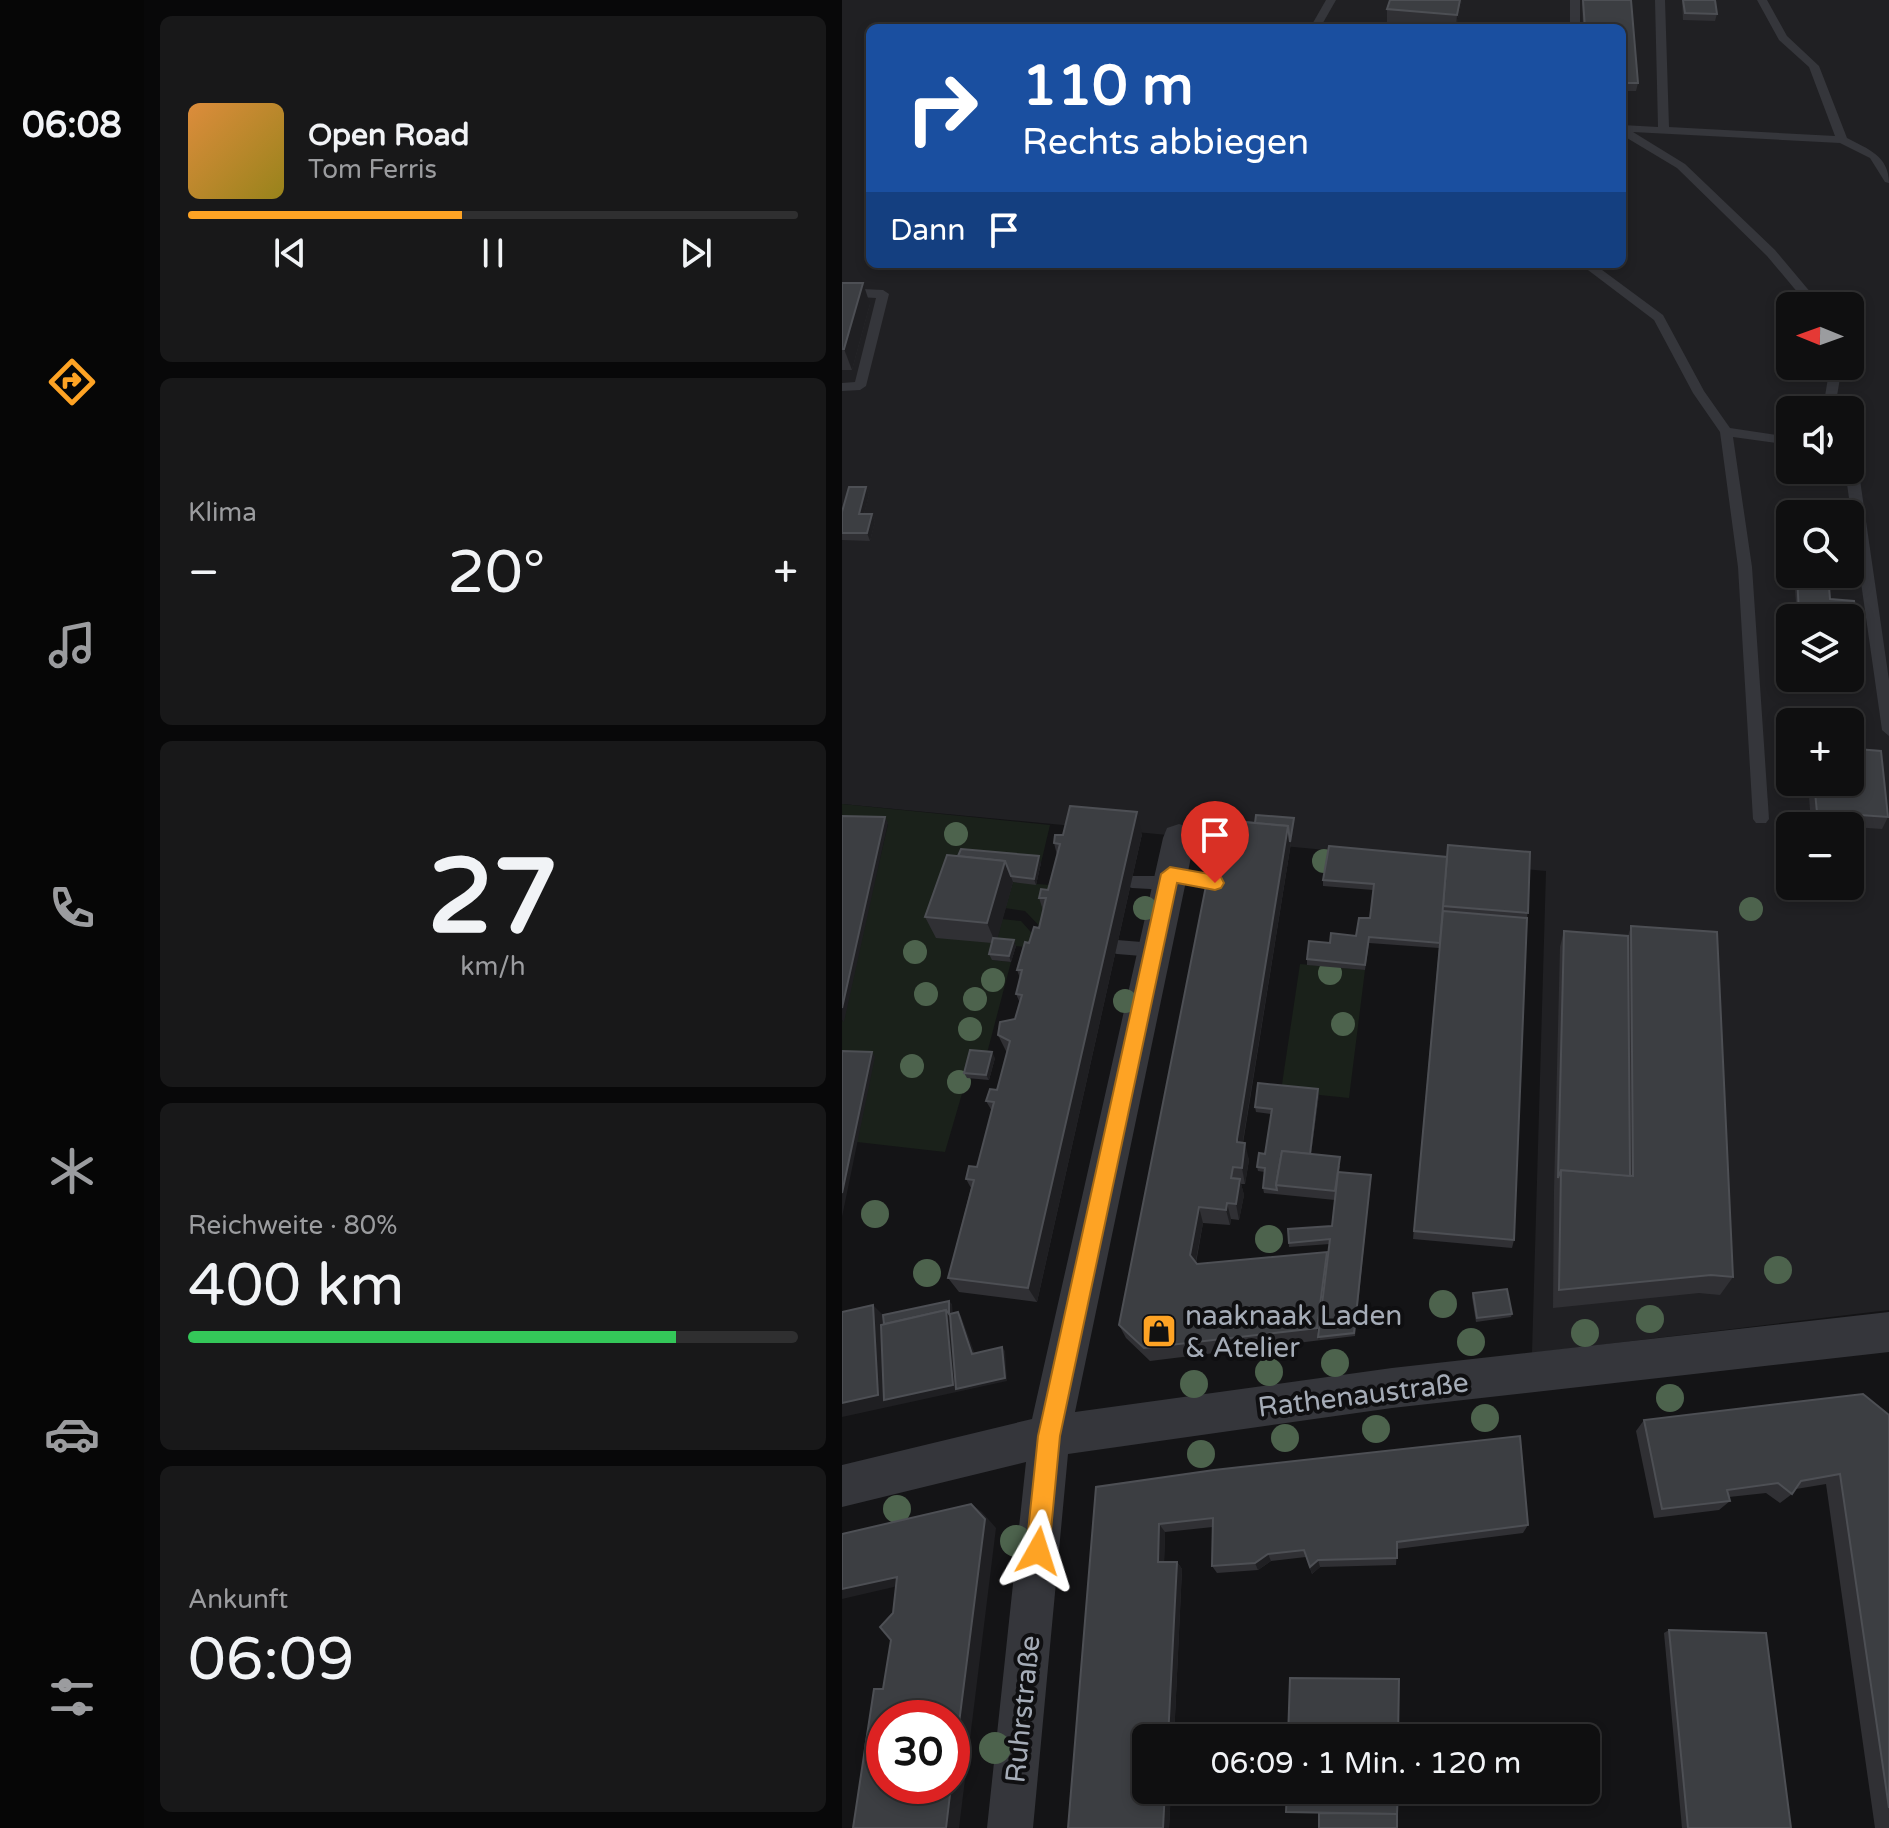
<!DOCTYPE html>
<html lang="de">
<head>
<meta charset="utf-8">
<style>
  body { margin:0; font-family:"Varela Round",sans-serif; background:#181819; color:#f1f3f6; height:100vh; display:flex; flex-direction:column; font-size:30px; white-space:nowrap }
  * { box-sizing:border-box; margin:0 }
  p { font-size:26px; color:#9b9c9f }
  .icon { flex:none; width:44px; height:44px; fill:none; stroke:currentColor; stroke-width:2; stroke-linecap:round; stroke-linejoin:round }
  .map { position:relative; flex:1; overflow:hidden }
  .panel { display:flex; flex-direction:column; gap:16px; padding:16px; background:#080809; width:698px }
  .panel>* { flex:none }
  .hud { position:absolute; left:24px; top:24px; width:760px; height:244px; border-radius:12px; box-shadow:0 4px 12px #0003,0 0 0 2px #2f2f30; background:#1a4fa0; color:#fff; overflow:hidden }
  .needle { width:52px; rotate:271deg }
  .tools { position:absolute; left:934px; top:292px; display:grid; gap:16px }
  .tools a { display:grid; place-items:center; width:88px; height:88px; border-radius:12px; background:#0f0f10; box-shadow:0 4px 12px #0003,0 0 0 2px #2f2f30; font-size:40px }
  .speed { position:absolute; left:24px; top:1700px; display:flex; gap:16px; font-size:40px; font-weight:700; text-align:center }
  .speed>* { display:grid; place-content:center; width:104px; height:104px; border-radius:50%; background:#0f0f10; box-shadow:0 4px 12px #0003,0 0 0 2px #2f2f30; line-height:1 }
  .speed .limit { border:12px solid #d22; background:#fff; color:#111 }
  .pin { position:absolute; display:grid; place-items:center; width:68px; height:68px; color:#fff; margin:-82px -34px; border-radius:50% 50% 50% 0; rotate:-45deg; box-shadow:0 0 8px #0007 }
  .pin .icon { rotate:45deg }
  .me { position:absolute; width:88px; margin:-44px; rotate:6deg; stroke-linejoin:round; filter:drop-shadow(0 0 6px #0008) }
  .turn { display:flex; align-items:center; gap:28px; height:168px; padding:0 24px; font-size:36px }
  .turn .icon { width:104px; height:104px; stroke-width:2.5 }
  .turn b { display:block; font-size:56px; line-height:68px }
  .then { display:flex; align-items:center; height:76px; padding:0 24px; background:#0003; gap:16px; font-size:30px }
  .big { font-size:60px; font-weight:600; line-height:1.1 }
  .panel .card { flex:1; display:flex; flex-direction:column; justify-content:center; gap:12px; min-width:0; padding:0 28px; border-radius:12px; background:#181819 }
  .panel .dial { align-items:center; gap:0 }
  .dial b { font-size:104px; line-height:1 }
  .song { display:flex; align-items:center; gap:24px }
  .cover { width:96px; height:96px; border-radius:12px; background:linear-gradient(135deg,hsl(30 70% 55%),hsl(50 70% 35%)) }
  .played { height:8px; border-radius:4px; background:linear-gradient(90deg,#fea324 45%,#2f2f30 45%) }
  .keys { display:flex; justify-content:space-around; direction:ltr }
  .heat { display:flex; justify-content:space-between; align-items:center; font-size:44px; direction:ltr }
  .charge { height:12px; border-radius:6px; background:linear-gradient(90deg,#34c759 80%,#2f2f30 0) }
  .trip { position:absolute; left:290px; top:1724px; width:468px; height:80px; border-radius:12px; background:#0f0f10; box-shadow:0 4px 12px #0003,0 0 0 2px #2f2f30; font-weight:600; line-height:80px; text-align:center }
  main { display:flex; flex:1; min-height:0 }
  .dock { display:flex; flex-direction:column; width:144px; justify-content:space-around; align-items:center; background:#060606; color:#9b9c9f }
  .dock .icon { width:56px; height:56px }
  .dock .current { color:#fea324 }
  .dock b { font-size:36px; color:#f1f3f6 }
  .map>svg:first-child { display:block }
</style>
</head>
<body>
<main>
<nav class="dock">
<b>06:08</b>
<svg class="icon current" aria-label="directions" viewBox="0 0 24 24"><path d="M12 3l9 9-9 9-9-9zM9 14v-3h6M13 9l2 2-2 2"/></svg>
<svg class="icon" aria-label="music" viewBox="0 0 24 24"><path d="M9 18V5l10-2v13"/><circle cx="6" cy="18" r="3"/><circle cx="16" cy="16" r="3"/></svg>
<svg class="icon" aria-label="phone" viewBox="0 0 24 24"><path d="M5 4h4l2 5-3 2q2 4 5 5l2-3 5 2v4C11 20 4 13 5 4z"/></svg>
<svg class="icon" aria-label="climate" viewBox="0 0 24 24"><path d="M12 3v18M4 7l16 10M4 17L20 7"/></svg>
<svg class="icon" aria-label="car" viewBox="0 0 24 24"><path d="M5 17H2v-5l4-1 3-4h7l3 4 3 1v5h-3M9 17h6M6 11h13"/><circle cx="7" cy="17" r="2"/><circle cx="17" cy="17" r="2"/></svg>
<svg class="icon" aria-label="filters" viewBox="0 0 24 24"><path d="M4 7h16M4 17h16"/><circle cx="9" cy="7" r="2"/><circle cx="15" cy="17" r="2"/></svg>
</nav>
<section class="panel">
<div class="card">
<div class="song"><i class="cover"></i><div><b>Open Road</b><p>Tom Ferris</p></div></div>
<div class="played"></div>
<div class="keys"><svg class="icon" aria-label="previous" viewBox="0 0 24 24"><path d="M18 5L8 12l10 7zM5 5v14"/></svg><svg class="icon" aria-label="pause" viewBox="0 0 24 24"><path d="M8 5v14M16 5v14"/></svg><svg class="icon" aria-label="next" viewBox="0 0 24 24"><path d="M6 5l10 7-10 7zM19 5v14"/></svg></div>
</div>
<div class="card"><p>Klima</p>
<div class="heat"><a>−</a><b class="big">20°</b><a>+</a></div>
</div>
<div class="card dial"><b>27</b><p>km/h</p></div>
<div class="card"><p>Reichweite · 80%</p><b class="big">400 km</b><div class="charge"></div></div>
<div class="card"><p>Ankunft</p><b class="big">06:09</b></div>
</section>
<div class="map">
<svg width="1047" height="1828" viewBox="0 0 1047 1828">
  <rect width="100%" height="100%" fill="#141416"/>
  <path fill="#202023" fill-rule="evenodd" d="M0 0H1047V1310L690 1353 704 871 0 804ZM28 28H780V264H28ZM948 306H1008V366H948ZM948 410H1008V470H948ZM948 514H1008V574H948ZM948 618H1008V678H948ZM948 722H1008V782H948ZM948 826H1008V886H948Z"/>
  <g fill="#1a211a">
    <path d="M0 804 208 825 199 863 122 856 160 919 179 921 204 949 154 944 150 960 169 962 144 1057 131 1056 103 1152 15 1142 0 1057V1022L46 824 0 822Z"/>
    <path d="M171 882 220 886 207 936 183 911 163 908Z"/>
    <path d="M458 964 523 970 507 1098 439 1091Z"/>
  </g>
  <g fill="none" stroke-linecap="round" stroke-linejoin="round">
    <g fill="#35363b" fill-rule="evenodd">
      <path d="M484 0H494L478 28H468Z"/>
      <rect x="728" y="0" width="10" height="28"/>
      <path d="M813 0H823L827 127 993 136 967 67 937 40 915 0H925L945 36 977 66 1005 138C1026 149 1047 156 1047 183L1043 182 1028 158 998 143 791 132 843 164 933 250 980 306H967L925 256 835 168 780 135V125L816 127Z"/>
      <path d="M738 264H752L821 315 862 391 888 428 948 437V445L891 437 910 567 927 819 924 823H914L911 819 896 567 878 432 851 393 812 320Z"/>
      <path d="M0 288 41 290 47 294 24 386 18 390 0 391V383L13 382 34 298 0 296Z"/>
      <path d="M988 366H1000L995 396 999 410H987L983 396Z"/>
      <path d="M1008 454 1015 459 1047 680V736L1040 730 1003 470H1008Z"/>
      <path d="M328 867 373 876 379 878 381 883 379 888 373 890 333 882 332 888 326 890 290 888 284 886 282 881 284 876H321L322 869Z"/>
      <path d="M275 940 312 943 318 945 320 950 318 955 312 957 275 954 269 952 267 947 269 942Z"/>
    </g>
    <path fill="#35363b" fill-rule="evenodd" d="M337 824 349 828 353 838 233 1412 550 1368 1047 1312V1352L550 1408 226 1454 191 1828H145L184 1462 0 1507V1465L190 1419 321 838 325 828Z"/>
  </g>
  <g fill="#4d634d">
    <circle cx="114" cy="834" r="12"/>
    <circle cx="482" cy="861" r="12"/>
    <circle cx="303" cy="908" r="12"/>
    <circle cx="909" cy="909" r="12"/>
    <circle cx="73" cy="952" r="12"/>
    <circle cx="488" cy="973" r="12"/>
    <circle cx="151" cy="980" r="12"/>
    <circle cx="84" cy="994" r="12"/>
    <circle cx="133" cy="999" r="12"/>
    <circle cx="283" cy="1001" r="12"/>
    <circle cx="501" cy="1024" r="12"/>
    <circle cx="128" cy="1029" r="12"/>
    <circle cx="70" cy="1066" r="12"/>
    <circle cx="117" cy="1082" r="12"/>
    <circle cx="33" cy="1214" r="14"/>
    <circle cx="427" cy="1239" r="14"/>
    <circle cx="936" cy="1270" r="14"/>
    <circle cx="85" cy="1273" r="14"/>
    <circle cx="601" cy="1304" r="14"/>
    <circle cx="808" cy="1319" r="14"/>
    <circle cx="743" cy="1333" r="14"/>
    <circle cx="629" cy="1342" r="14"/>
    <circle cx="493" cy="1363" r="14"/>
    <circle cx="427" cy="1372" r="14"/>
    <circle cx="352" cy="1384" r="14"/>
    <circle cx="828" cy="1398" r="14"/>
    <circle cx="643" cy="1418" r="14"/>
    <circle cx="534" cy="1429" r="14"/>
    <circle cx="443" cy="1438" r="14"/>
    <circle cx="359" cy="1454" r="14"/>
    <circle cx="55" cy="1509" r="14"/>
    <circle cx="174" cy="1541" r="16"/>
    <circle cx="153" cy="1748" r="16"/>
  </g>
  <g fill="#303034">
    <path d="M620 0 614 28H595L545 24V9Z"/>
    <path d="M740 0H789L796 83 794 91H780V28H741Z"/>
    <path d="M840 0H873L875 14 873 21 841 20Z"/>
    <path d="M0 283 28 304 10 370H0Z"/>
    <path d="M24 487 27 495 22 514H30L33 522 28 541 0 540V512Z"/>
    <path d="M952 574H986L988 599 1014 618 1011 625 1008 624V618H955Z"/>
    <path d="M1015 749 1046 817 1040 829 969 824 966 782H1008L1010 770 1009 762Z"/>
    <path d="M452 818V824L401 1143 407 1160 403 1184H399L402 1195 397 1220 389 1219 388 1225 361 1223 354 1263 355 1264 485 1263 488 1244 447 1247 446 1229 490 1226 493 1200 422 1193 421 1188 423 1172 416 1171 415 1167 423 1154 429 1114 414 1112 413 1107 477 1094 469 1154 498 1166 497 1172 529 1175 513 1336 308 1361 284 1338 277 1325Z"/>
    <path d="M300 834 195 1302 117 1292 106 1278 129 1188 124 1179 135 1167 150 1111 144 1101 155 1090 165 1053 156 1035 173 1019 178 1003 174 994 178 978 175 970 187 943 197 928 201 910 197 898 206 890 215 855 212 843Z"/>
    <path d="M688 852 672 1240 670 1248 571 1239 597 948 527 943 523 970 465 965V959L488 943 514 936 528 918 531 890 481 886V880L605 857Z"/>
    <path d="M199 863 194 885 171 882 155 938 174 946 169 962 150 960 147 954 150 943 94 938 83 917Z"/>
    <path d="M789 926 891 1277 878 1295 857 1293 711 1308 712 1191 718 947 722 931 786 936Z"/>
    <path d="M153 1058 147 1080 125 1078 122 1073Z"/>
    <path d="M631 1293 670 1314 669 1317 634 1322 630 1297Z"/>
    <path d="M1047 1415V1828H1033L984 1484 954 1489 950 1494 938 1503 924 1493 887 1497 888 1501 877 1510 812 1518 794 1431 802 1420Z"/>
    <path d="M678 1436 686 1525 681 1533 555 1549 554 1565 478 1567 470 1574 464 1557 429 1561 416 1570 375 1573 370 1566 371 1527 323 1532 322 1562H335L340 1569 332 1738H304V1790H329L327 1828H226L254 1487 372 1470Z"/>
    <path d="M827 1630 949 1828H840L822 1633Z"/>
  </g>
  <g fill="#1f1f22">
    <path d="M618 0H620L614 28 615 15Z"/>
    <path d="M21 283 28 304 10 370 2 349Z"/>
    <path d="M24 487 27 495 20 522 17 514Z"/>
    <path d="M30 514 33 522 28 541 25 533Z"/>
    <path d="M295 812 300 834 195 1302 186 1288Z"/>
    <path d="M43 817 46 823 2 1022 0 1020V1008Z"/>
    <path d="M452 818V824L398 1159 395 1142 446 826Z"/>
    <path d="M197 856 199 863 194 885 192 879Z"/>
    <path d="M163 861 171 882 154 944 145 923Z"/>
    <path d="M172 940 174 946 169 962 167 956Z"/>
    <path d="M30 1052 33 1057 0 1217V1193Z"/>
    <path d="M150 1052 153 1058 147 1080 144 1075Z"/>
    <path d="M476 1089 477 1094 468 1163V1158Z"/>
    <path d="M403 1143 407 1160 403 1184 400 1168Z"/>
    <path d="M398 1179 402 1195 397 1220 394 1204Z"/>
    <path d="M385 1203 389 1219 388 1225 384 1210Z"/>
    <path d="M357 1207 361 1223 352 1270 348 1255Z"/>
    <path d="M485 1252 486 1266 477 1341 475 1328Z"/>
    <path d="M107 1301 110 1304 117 1388 160 1347 163 1351 165 1381 0 1417V1403L31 1305 45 1319Z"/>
    <path d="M116 1312 119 1316 134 1357 130 1354Z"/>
    <path d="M129 1504 140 1512 154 1528 117 1828H104L109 1786H110Z"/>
    <path d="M317 1524 323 1532 322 1569 316 1562Z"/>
    <path d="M426 1554 429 1561 416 1570 413 1563Z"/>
    <path d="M476 1560 478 1567 470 1574 468 1567Z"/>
    <path d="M335 1562 340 1569 332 1738H326Z"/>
    <path d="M55 1577 69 1583 0 1599V1589Z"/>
    <path d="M323 1790H329L327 1828H321Z"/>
  </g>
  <g fill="#3c3e42" stroke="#4d4f54" stroke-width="2">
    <path d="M548 0H618L615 15 545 9Z"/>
    <path d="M741 0H789L796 83H780V28H743Z"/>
    <path d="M841 0H873L875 14 843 13Z"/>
    <path d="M0 283H21L2 349H0Z"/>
    <path d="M7 487H24L17 514H30L25 533H0V512Z"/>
    <path d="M955 574H986L988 599 1012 601 1014 618 957 614Z"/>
    <path d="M1015 749 1039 751 1046 817 975 812 972 782H1008V770L1017 771Z"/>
    <path d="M228 806 295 812 186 1288 106 1278 132 1180 124 1179 127 1166 135 1167 152 1102 144 1101 148 1089 155 1090 168 1041 156 1035 158 1022 173 1019 180 995 174 994 180 970H175L183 942 187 943 192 927 197 928 204 898H197L199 889 206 890 218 844 212 843 213 835H221Z"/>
    <path d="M414 815 452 818 448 842 446 826 391 821 413 823Z"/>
    <path d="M0 816 43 817 0 1008Z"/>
    <path d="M377 820 446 826 395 1139V1142L403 1143 400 1168 391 1167 389 1178 398 1179 394 1204 385 1203 384 1210 357 1207 348 1255 355 1264 485 1252 475 1328 302 1348 277 1325Z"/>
    <path d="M606 845 688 852 686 913 601 906Z"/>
    <path d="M487 846 605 857 598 943 527 937 523 965 465 959 467 941 488 943 489 933 514 936 517 918H528L532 884 481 880Z"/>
    <path d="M119 849 197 856 192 879 169 876 163 861 116 856Z"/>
    <path d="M105 855 163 861 145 923 83 917Z"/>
    <path d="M601 911 685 918 672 1240 572 1231Z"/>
    <path d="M789 926 875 932 891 1277 869 1275 717 1290 719 1170 791 1176Z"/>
    <path d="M722 931 786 936 788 1176 719 1170 716 1178Z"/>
    <path d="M151 938 172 940 167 956 147 954Z"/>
    <path d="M128 1050 150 1052 144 1075 122 1073Z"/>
    <path d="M0 1051 30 1052 0 1193Z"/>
    <path d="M416 1083 476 1089 468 1154 440 1151 434 1185 435 1190 421 1188 423 1168 415 1167 417 1153 423 1154 430 1109 413 1107Z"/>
    <path d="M440 1151 498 1157 493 1191 434 1185Z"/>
    <path d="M496 1172 529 1175 512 1333 476 1337 488 1239 447 1243 446 1229 490 1226Z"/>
    <path d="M665 1289 670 1314 635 1318 631 1293Z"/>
    <path d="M107 1301V1314L104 1310 42 1324 41 1315Z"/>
    <path d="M31 1305 36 1395 0 1403V1312Z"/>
    <path d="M104 1310 111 1385 42 1400 39 1325Z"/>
    <path d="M116 1312 130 1354 160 1347 163 1378 114 1389 108 1314Z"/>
    <path d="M1021 1394 1047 1415V1808L998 1474 959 1481 950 1494 936 1483 885 1490 888 1501 820 1509 802 1420Z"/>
    <path d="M678 1436 686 1525 555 1542V1558L476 1560 468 1567 462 1550 426 1554 413 1563 370 1566 371 1518 317 1524 316 1562H335L326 1738H304V1790H323L321 1828H226L254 1487 372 1470Z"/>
    <path d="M129 1504 143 1519 110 1778V1718H42V1786H109L104 1828H11L32 1689H41L49 1640 38 1627 51 1613 55 1577 0 1589V1534Z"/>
    <path d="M827 1630 924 1633 949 1828H846Z"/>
    <path d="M448 1678 557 1679 556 1738H446Z"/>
    <path d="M445 1790H556L555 1814 444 1812Z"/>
    <path d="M477 1813 555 1814V1828H477Z"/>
  </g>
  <path fill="#fea324" stroke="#a56a17" stroke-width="2" d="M328 867 373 875 379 877 382 883 379 888 373 890 335 883 218 1436 207 1551 204 1559 196 1563 188 1559 184 1551 196 1436 319 874Z"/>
  <defs>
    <g id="shop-square" transform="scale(1.8)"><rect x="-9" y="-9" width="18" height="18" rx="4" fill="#fea324" stroke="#0f0f11"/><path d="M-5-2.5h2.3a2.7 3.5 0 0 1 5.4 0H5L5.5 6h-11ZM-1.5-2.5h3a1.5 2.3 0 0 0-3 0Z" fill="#111"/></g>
  </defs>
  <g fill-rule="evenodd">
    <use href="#shop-square" x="317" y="1331"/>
  </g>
  <g text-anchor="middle" stroke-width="8" stroke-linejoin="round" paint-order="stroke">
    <g font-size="28" fill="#a5acb7" stroke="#0f0f11" text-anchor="start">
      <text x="343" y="1325">naaknaak Laden<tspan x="343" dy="32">&amp; Atelier</tspan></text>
    </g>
    <g font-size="28" fill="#a5acb7" stroke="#0f0f11">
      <text transform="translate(521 1394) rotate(-7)" y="10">Rathenaustraße</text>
      <text transform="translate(180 1709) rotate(-84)" y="10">Ruhrstraße</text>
    </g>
  </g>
</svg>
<div class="tools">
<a><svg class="needle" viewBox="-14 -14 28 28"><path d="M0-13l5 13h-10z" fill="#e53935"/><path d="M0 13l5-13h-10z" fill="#9b9c9f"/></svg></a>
<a><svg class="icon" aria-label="sound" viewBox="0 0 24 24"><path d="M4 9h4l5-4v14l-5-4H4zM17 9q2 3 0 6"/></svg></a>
<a><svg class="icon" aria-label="search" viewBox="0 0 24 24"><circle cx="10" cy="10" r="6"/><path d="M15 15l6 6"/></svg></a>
<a><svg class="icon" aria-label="layers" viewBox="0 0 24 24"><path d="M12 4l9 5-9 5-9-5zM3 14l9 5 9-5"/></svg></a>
<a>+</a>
<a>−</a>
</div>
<div class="speed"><div class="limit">30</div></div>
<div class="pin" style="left:373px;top:883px;background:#d93025"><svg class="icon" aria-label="arrive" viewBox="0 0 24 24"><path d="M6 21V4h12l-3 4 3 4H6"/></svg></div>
<svg class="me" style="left:196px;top:1551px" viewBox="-20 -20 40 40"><path d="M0-17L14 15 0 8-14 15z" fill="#fea324" stroke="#fff" stroke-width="4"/></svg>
<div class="trip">06:09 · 1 Min. · 120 m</div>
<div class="hud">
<div class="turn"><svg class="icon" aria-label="right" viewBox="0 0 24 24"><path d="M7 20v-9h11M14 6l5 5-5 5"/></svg><div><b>110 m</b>Rechts abbiegen</div></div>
<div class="then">Dann<svg class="icon" aria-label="arrive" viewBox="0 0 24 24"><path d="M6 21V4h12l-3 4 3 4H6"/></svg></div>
</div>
</div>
</main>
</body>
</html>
